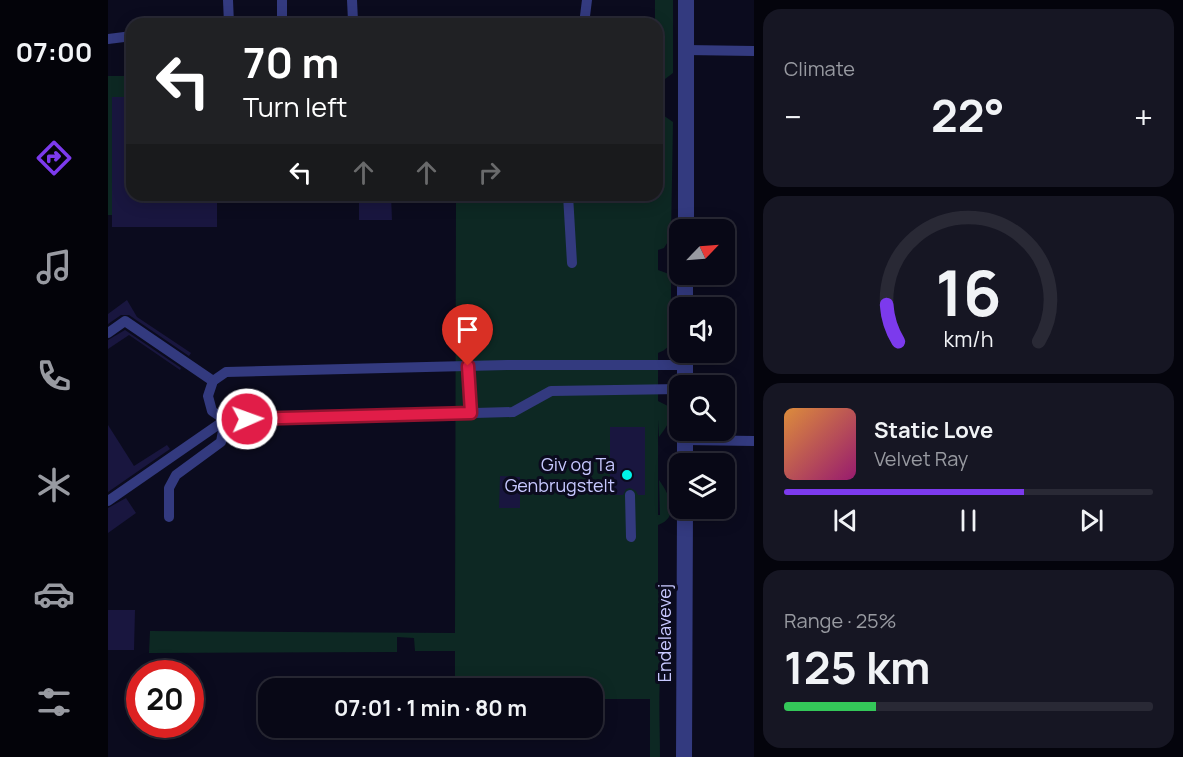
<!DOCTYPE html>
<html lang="en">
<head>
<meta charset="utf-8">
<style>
  body { margin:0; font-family:Manrope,sans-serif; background:#161623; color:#f1f3f6; height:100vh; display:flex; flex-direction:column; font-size:22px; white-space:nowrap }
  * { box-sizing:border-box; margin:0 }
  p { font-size:20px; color:#989aa1 }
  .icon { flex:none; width:33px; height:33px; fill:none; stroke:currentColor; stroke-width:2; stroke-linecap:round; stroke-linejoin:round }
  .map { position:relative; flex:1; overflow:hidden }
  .side { display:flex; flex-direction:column; gap:9px; padding:9px; background:#04040c; width:429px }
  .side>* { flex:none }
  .hud { position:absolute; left:18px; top:18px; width:537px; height:183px; border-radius:18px; box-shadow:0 3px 15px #0003,0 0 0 2px #292935; background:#202124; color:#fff; overflow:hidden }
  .needle { width:39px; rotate:65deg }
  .controls { position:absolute; left:561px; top:219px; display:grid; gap:12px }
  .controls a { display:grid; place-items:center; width:66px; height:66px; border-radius:12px; background:#080816; box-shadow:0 3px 15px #0003,0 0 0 2px #292935; font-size:30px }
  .speed { position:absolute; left:18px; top:660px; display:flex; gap:12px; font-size:30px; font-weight:700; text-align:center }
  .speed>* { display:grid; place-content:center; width:78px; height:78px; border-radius:50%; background:#080816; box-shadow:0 3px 15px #0003,0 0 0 2px #292935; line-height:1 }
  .speed .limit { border:9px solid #d22; background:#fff; color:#111 }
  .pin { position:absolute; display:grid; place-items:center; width:51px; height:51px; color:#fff; margin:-62px -26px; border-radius:50% 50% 50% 0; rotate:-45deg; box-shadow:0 0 6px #0007 }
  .pin .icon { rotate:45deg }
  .me { position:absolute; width:66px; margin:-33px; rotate:88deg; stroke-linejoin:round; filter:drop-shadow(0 0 4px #0008) }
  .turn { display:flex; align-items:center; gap:21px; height:126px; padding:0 18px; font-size:27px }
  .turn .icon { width:78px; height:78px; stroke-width:2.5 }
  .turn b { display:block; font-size:42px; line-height:51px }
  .lanes { display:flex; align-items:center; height:57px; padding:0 18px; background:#0003; justify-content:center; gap:30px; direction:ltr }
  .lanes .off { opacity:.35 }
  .big { font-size:45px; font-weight:700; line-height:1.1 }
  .side .tile { flex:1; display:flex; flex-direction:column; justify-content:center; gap:9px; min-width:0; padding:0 21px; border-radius:18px; background:#161623 }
  .side .dial { align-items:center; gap:0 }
  .dial svg { height:156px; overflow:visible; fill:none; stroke:#292935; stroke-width:7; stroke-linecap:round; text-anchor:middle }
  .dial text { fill:#f1f3f6; stroke:none }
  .song { display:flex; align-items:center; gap:18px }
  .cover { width:72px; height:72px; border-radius:9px; background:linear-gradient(135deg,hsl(30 70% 55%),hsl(320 70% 35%)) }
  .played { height:6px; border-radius:3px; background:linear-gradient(90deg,#7c3aed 65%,#292935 65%) }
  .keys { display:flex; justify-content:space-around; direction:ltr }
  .heat { display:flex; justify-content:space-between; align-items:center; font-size:33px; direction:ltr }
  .charge { height:9px; border-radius:4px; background:linear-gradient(90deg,#34c759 25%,#292935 0) }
  .trip { position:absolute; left:150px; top:678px; width:345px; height:60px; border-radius:18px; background:#080816; box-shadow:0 3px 15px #0003,0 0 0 2px #292935; font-weight:700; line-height:60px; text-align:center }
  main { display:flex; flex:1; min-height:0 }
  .menu { display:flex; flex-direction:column; width:108px; justify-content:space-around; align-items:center; background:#030309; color:#989aa1 }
  .menu .icon { width:42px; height:42px }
  .menu .on { color:#7c3aed }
  .menu b { font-size:27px; color:#f1f3f6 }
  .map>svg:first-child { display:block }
</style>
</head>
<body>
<main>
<nav class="menu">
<b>07:00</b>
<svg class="icon on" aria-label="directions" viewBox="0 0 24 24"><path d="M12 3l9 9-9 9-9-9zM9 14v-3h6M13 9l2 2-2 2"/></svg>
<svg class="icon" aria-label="music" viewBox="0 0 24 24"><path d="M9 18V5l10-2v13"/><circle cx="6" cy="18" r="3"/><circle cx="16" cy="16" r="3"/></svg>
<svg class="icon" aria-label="phone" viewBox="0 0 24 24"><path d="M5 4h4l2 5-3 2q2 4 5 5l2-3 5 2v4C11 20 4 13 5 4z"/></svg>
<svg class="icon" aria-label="climate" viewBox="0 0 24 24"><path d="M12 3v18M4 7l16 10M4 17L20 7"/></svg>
<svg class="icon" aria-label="car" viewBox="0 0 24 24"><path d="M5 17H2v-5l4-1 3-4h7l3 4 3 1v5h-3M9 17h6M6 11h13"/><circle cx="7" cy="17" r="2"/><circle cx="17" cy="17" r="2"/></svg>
<svg class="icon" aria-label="filters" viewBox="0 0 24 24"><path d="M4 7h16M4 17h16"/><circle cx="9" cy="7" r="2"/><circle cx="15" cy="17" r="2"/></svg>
</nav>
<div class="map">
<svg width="646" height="757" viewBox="0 0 646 757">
  <rect width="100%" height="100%" fill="#0b0b1e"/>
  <g fill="#0d2823">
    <path d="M547 0H565V73L549 85V24H547Z"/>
    <path d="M0 76H24V97H4V215H0Z"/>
    <path d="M549 111 565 122 563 237 556 248 550 250V270L561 274 563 279V339C561 347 558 350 550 353V401L560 406C565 419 559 426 551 437L550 420V515H552L551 480C561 494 573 517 550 525V592L557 593V598L550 603V636L554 637C559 647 554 655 553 665 550 695 552 727 552 757H542V699H485L484 688H347V651H307L306 638 289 637V652L41 653 42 631 347 633 348 195H549Z"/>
  </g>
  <g fill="#19163f">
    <path d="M4 97H24V195H109V227H4Z"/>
    <path d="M251 195H283L284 220H251Z"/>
    <path d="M19 300 29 317 83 353 81 356 21 315H13L0 324V314Z"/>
    <path d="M17 330 73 368 72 370 21 335 0 349V340Z"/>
    <path d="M0 425 26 466 59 445 62 449 0 492Z"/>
    <path d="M502 427H537V495H530L528 491 522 488 518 489 515 495H502Z"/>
    <path d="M392 476 412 477V508H391Z"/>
    <path d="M18 498 28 513 0 533V508Z"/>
    <path d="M0 610H27L26 650H0Z"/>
  </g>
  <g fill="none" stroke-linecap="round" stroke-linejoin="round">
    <g stroke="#333a7f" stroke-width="10">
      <path d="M120 0 121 24"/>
      <path d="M174 0V22"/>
      <path d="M244 0 245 21"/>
      <path d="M141 24 245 21 264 24"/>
      <path d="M476 24 479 0"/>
      <path d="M0 39 24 36"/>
      <path d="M578 50 646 51"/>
      <path d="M460 195 464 263"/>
      <path d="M0 333 17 321 105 381"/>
      <path d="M360 366 363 413"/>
      <path d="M572 389 443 391 405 412 117 420 104 411 100 396 105 381 118 372 399 365H577"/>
      <path d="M577 440 646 441"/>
      <path d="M522 495 523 537"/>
      <path d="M0 501 117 420"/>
      <path d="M61 517V488L68 475 113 442 117 420"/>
    </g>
    <g stroke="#333a7f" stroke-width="16">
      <path d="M578 230V0"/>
      <path d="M577 308V274"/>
      <path d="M577 352V386"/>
      <path d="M577 464V430"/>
      <path d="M576 757 577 508"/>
    </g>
  </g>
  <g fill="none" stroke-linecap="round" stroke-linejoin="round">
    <g stroke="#92132f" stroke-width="15">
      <path id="route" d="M139 419 363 413 360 366"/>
    </g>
    <use href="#route" stroke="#e11d48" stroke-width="10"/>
  </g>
  <circle fill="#00f2ea" stroke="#0b0b1e" stroke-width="2" cx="519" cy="475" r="6"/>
  <g text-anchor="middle" stroke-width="6" stroke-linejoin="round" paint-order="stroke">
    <g font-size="18" fill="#c7c8ff" stroke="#0b0b1e" text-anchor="end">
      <text x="507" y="471">Giv og Ta<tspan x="507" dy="21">Genbrugstelt</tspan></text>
    </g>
    <g font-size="18" fill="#c7c8ff" stroke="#0b0b1e">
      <text transform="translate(557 633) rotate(-90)" y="6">Endelavevej</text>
    </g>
  </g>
</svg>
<div class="controls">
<a><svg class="needle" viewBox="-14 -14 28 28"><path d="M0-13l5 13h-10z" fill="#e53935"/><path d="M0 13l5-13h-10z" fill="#989aa1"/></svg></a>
<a><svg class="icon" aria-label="sound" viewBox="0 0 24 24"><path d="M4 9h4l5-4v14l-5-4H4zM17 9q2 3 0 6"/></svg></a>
<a><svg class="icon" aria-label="search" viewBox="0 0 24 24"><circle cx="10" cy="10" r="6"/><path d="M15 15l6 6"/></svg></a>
<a><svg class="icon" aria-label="layers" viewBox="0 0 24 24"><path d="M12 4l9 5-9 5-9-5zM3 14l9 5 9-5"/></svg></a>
</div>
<div class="speed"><div class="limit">20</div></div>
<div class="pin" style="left:360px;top:366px;background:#d93025"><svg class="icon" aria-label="arrive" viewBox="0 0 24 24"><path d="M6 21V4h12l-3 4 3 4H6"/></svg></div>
<svg class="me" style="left:139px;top:419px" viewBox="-20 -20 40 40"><circle r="17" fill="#e11d48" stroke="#fff" stroke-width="3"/><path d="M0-11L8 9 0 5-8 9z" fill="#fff"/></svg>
<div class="trip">07:01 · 1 min · 80 m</div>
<div class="hud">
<div class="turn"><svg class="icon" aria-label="left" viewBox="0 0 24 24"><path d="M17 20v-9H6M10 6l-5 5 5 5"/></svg><div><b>70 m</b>Turn left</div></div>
<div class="lanes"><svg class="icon" aria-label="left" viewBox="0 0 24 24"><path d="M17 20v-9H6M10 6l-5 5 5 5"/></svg><svg class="icon off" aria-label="ahead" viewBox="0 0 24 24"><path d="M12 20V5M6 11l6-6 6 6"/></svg><svg class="icon off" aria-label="ahead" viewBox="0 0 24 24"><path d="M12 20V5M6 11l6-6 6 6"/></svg><svg class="icon off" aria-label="right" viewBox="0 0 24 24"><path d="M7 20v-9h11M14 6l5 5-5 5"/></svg></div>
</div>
</div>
<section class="side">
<div class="tile"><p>Climate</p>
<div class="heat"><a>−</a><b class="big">22°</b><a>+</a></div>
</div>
<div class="tile dial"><svg viewBox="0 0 100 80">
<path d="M14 69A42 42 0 1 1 86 69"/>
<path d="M14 69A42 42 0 0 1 8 50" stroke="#7c3aed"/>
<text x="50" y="56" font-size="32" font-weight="700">16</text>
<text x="50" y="72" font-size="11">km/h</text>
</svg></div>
<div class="tile">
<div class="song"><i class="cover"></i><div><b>Static Love</b><p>Velvet Ray</p></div></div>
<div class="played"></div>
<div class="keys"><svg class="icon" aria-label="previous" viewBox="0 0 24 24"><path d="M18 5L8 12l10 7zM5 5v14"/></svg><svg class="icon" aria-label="pause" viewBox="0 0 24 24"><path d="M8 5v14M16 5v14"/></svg><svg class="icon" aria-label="next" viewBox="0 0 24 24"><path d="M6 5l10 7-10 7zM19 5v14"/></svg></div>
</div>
<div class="tile"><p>Range · 25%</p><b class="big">125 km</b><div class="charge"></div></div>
</section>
</main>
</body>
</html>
